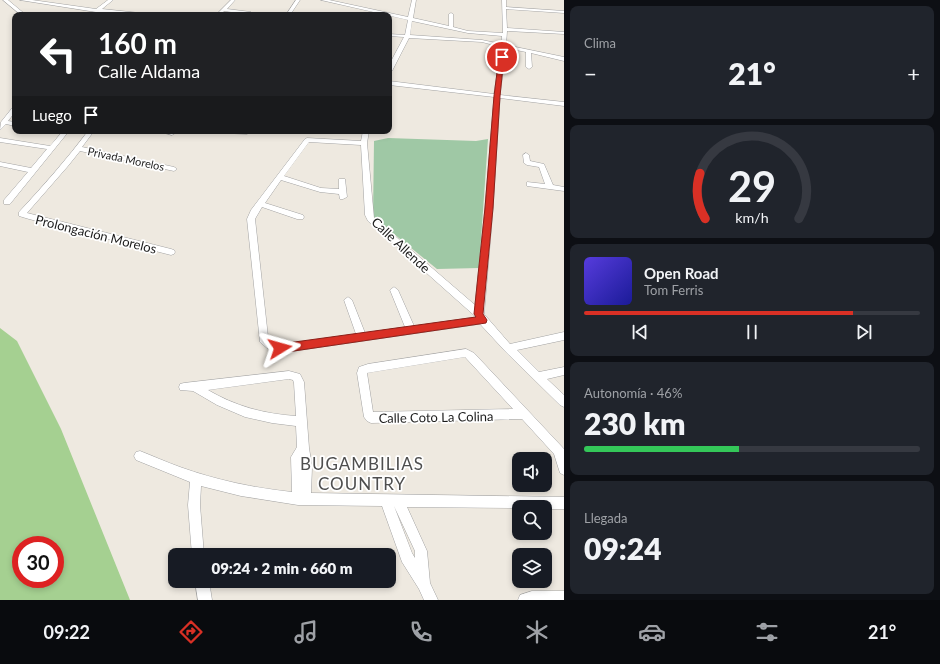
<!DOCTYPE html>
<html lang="es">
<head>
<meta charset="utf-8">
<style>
  body { margin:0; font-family:Lato,sans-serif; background:#20242c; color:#f1f3f6; height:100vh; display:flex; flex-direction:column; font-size:15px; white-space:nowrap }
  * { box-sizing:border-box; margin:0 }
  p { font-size:13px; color:#9ea1a6 }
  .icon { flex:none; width:22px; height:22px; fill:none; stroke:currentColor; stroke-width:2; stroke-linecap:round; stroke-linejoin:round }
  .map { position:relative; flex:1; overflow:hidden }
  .sheet { display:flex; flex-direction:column; gap:6px; padding:6px; background:#0d0f14; width:376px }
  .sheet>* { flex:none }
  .guide { position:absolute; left:12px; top:12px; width:380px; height:122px; border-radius:8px; box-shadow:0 2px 6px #0003; background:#202124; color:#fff; overflow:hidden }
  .tools { position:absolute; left:512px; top:452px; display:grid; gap:8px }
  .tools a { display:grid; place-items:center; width:40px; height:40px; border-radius:8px; background:#171b24; box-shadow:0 2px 6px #0003; font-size:20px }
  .speed { position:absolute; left:12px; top:536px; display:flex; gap:8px; font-size:20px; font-weight:700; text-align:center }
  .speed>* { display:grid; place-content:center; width:52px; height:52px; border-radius:50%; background:#171b24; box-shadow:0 2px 6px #0003; line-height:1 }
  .speed .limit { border:6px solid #d22; background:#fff; color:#111 }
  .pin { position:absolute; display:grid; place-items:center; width:34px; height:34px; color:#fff; margin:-17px; border:2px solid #fff; border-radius:50%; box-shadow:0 1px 4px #0007 }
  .me { position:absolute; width:44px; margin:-22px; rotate:82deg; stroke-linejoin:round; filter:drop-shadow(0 0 3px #0008) }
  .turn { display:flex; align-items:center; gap:14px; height:84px; padding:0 20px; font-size:18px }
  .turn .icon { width:52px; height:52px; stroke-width:2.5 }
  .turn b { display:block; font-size:28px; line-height:34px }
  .then { display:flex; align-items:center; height:38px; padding:0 20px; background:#0003; gap:8px; font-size:15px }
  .big { font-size:30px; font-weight:800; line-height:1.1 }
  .sheet .widget { flex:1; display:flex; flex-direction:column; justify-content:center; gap:6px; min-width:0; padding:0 14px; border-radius:8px; background:#20242c }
  .sheet .dial { align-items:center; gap:0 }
  .dial svg { height:104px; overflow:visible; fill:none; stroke:#363941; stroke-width:7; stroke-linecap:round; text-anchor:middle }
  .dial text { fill:#f1f3f6; stroke:none }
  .song { display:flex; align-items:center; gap:12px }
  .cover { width:48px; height:48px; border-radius:6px; background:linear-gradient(135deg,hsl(250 70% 55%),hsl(240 70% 35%)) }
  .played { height:4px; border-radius:2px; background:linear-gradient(90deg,#d93025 80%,#363941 80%) }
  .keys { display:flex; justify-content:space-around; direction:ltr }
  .heat { display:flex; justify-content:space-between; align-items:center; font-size:22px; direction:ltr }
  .charge { height:6px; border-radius:3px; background:linear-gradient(90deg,#34c759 46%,#363941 0) }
  .trip { position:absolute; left:168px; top:548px; width:228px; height:40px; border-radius:8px; background:#171b24; box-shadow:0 2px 6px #0003; font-weight:800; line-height:40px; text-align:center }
  .tab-bar { display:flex; height:64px; justify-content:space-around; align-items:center; background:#090b0e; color:#9ea1a6 }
  .tab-bar .icon { width:28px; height:28px }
  .tab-bar .active { color:#d93025 }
  .tab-bar b { font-size:18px; color:#f1f3f6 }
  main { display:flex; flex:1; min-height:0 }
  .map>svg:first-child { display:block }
</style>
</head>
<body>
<main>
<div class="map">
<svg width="564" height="600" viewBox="0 0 564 600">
  <rect width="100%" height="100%" fill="#eee9e0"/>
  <path fill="#a5d091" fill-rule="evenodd" d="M0 328 17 341 61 429 130 600H0ZM21 545H55V579H21Z"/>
  <path fill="#9fc8a5" d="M388 138 476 141 488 139 479 268 437 269 373 217 374 141Z"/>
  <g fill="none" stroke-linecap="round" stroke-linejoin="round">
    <g stroke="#a2a2a2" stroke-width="1">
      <g id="minor">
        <path d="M3 0H8L26 15H21Z"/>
        <path d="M20 0H32L96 9 108 0H113L102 9 159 15 96 12Z"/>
        <path d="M231 0H235L227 9 251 12 253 15 224 11 221 15H216Z"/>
        <path d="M296 0H300L290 15H286Z"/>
        <path d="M321 0H329L408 17 412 0H416L413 18 449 26V14L451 13 453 14V27L468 31 503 33 502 0H506V7L564 11V13L506 9 507 28 564 32V34L507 31 506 45 564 57V61L531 53 532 67 529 69 526 67V52L506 48 500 95 564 102V106L500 98 493 208 484 314 510 344 564 332V340L517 350 539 372 564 367V375L547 379 564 395V407L560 405 505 351 480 324 280 353 267 348 260 342 247 219 251 210 305 139 307 138 361 141 363 131H369L367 143 374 218 475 305 485 208 494 97 389 85V81L494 94 501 47 482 42 409 38 392 71 389 73V65L404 37 389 36V34L405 35 408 20ZM412 21 468 33 502 36 501 44 482 40 410 35ZM309 142 361 145 365 215 368 221 476 317 414 326 398 290 394 287 390 290 405 327 365 333 352 300 348 297 344 300 356 334 280 345 273 342 268 337 255 219 262 207 297 219H303L304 217 303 215 265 203 281 180 320 192 339 194 340 199H343L347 197 345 179H339V189L321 188 284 176Z"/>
        <path d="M15 106V112L8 121 15 122V126L6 124 0 130 1 122 13 107Z"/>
        <path d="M63 131H69L10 204H4V200L28 172 0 166V162L31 168 47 149 0 142V138L50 146Z"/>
        <path d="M88 131H94L82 147 174 167 177 169 174 171 80 151 68 166 27 213 171 249 174 250 175 252 174 254 171 255 29 219 19 216V212C44 185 67 159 88 131Z"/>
        <path d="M158 131H179L172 135Z"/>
        <path d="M219 131H249L250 132 247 134 222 133Z"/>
        <path d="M526 153 529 155 530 161 544 164 553 185 564 187V191L527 186V182L545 184 539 167 527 165 524 163 523 155Z"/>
        <path d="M466 349 474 353 564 449V475L560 473 554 454 522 419 371 423 367 421 364 417 357 373 359 367 368 364ZM465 357 513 409 373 412 367 373Z"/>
        <path d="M289 371 300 374 304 382 309 448 312 467 311 493 564 497V509H545V507H519V508L407 507 427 551 430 583 438 600H424L419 589 402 562 382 506 298 505 241 496 201 486 200 505 204 555H192L188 505 190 482 136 460 134 456 136 452 140 451C153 456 166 462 180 467 216 480 254 488 292 492L291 457 297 447 296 426 272 423 245 417 217 405 193 391 180 390 179 387 180 384 184 383ZM289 379 293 380 294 383 296 416C264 414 235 406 208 390ZM394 506 415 551V558L412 553Z"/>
        <path d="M195 581H209L212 600H198Z"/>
        <path d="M532 591H564V600H518L520 595Z"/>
      </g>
    </g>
    <use href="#minor" fill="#fff" fill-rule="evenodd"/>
  </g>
  <path fill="#d93025" stroke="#8d1f18" d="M502 56 504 57 500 96 493 208 483 314 487 320 486 323 280 353 277 351 275 348 277 346 280 344 476 317 474 314 485 208 494 96 499 57Z"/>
  <g text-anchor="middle" stroke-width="3.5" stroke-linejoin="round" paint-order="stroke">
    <g font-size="11" fill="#1b1b1b" stroke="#fff">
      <text transform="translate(126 159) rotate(12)" y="4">Privada Morelos</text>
    </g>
    <g font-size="13" fill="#1b1b1b" stroke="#fff">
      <text transform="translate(96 234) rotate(14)" y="5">Prolongación Morelos</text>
      <text transform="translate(401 245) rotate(43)" y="5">Calle Allende</text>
      <text transform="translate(436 417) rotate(-1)" y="5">Calle Coto La Colina</text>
    </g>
    <g font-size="17" letter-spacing="1" fill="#4e4e4e" stroke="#fff">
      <text x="362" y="470">BUGAMBILIAS<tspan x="362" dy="20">COUNTRY</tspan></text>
    </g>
  </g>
</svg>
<div class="tools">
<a><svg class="icon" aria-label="sound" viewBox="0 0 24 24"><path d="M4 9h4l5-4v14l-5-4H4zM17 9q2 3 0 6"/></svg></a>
<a><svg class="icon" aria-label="search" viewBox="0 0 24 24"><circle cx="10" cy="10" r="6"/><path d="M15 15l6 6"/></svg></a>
<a><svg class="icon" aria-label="layers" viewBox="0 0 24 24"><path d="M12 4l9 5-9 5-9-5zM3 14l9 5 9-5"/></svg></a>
</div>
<div class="speed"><div class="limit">30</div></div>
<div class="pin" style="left:502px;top:57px;background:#d93025"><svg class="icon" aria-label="arrive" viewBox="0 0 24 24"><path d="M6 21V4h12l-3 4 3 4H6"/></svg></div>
<svg class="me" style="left:280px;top:348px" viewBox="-20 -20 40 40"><path d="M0-17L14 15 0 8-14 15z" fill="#d93025" stroke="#fff" stroke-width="4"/></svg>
<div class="trip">09:24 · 2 min · 660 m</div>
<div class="guide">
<div class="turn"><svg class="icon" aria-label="left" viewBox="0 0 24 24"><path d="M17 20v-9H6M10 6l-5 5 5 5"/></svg><div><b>160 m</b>Calle Aldama</div></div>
<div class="then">Luego<svg class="icon" aria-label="arrive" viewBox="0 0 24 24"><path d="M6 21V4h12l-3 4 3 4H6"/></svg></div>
</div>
</div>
<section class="sheet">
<div class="widget"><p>Clima</p>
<div class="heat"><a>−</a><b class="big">21°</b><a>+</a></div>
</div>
<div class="widget dial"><svg viewBox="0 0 100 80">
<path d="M14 69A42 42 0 1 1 86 69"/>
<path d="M14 69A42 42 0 0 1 10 34" stroke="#d93025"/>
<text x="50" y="56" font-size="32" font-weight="700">29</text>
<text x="50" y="72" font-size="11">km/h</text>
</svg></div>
<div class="widget">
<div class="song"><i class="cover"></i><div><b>Open Road</b><p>Tom Ferris</p></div></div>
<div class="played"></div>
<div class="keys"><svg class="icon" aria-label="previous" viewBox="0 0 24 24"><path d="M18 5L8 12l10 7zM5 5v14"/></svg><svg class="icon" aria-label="pause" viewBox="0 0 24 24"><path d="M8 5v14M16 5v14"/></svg><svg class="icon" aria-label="next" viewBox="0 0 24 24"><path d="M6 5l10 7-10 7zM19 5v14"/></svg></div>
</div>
<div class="widget"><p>Autonomía · 46%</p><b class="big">230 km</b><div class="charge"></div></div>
<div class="widget"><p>Llegada</p><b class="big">09:24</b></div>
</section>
</main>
<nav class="tab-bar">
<b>09:22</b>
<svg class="icon active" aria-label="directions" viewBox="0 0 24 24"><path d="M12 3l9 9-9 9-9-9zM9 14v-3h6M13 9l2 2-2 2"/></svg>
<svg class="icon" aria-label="music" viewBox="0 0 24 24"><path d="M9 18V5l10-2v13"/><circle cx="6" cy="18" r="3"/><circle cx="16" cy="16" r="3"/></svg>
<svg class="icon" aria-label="phone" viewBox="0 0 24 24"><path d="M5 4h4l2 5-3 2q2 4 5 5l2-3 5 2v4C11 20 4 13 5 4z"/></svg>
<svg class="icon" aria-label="climate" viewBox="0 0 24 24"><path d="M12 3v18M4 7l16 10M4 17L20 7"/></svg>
<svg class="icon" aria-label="car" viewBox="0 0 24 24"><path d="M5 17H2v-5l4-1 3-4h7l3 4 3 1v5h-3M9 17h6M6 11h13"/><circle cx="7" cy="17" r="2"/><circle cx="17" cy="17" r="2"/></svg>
<svg class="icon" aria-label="filters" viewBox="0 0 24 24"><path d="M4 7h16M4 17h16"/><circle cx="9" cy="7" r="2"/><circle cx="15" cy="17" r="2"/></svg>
<b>21°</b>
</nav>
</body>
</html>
